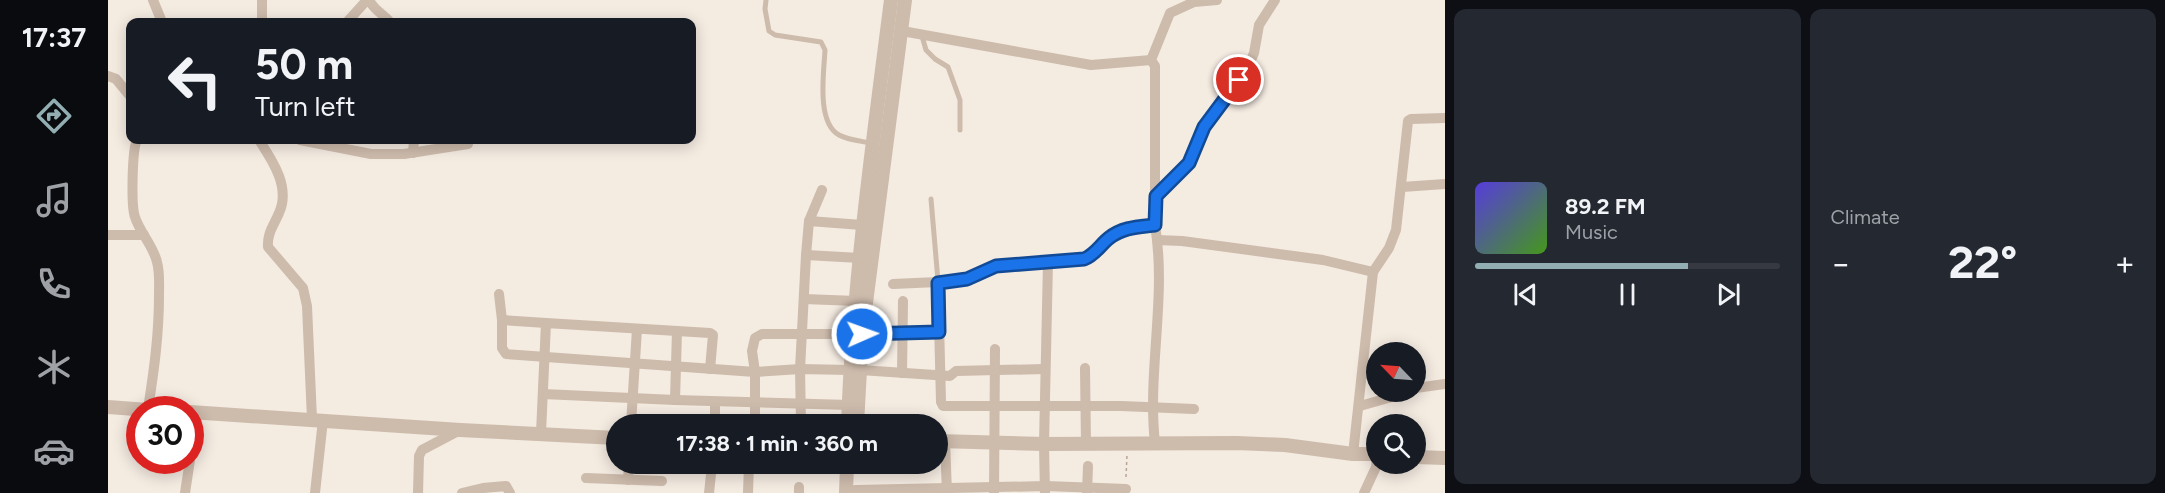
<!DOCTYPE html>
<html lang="en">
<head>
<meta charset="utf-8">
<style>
  body { margin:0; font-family:Figtree,sans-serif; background:#242831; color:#f1f3f6; height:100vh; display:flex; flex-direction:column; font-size:22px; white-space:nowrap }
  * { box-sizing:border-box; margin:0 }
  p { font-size:20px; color:#9ea1a6 }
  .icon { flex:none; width:33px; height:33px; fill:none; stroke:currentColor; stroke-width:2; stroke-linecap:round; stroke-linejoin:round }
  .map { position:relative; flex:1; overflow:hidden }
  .drawer { display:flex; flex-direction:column; gap:9px; padding:9px; background:#0d0f14; width:720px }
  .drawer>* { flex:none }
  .top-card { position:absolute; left:18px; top:18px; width:570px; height:126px; border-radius:12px; box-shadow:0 3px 15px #0003; background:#171b24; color:#f1f3f6; overflow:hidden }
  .needle { width:39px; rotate:295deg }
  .fabs { position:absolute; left:1258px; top:342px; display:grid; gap:12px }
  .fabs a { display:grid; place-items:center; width:60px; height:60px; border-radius:50%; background:#171b24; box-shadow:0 3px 15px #0003; font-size:30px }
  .speed { position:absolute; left:18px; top:396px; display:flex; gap:12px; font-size:30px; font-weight:700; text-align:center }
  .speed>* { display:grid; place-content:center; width:78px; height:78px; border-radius:50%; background:#171b24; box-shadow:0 3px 15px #0003; line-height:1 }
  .speed .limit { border:9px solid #d22; background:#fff; color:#111 }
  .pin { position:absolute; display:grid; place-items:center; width:51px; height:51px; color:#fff; margin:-26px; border:3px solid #fff; border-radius:50%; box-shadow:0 2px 6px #0007 }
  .me { position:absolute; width:66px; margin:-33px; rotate:88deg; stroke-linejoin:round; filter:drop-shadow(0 0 4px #0008) }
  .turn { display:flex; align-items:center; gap:21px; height:126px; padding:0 30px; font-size:27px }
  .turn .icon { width:78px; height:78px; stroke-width:2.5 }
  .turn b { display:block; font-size:42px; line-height:51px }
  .big { font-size:45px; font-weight:700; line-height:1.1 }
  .drawer .tile { flex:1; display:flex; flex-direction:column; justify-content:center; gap:9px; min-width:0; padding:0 21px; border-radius:12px; background:#242831 }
  .song { display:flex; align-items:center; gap:18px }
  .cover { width:72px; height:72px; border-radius:9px; background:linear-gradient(135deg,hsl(250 70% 55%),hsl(100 70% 35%)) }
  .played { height:6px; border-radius:3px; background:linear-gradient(90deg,#92aeb2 70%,#363941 70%) }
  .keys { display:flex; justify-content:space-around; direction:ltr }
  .heat { display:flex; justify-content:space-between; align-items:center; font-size:33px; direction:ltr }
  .drawer .tiles { flex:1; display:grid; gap:9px; grid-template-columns:repeat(2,1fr) }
  .trip { position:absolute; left:498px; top:414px; width:342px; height:60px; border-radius:30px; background:#171b24; box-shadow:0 3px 15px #0003; font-weight:700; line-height:60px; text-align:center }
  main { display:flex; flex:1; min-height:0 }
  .dock { display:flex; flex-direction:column; width:108px; justify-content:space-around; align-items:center; background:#090b0e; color:#9ea1a6 }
  .dock .icon { width:42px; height:42px }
  .dock .selected { color:#92aeb2 }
  .dock b { font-size:27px; color:#f1f3f6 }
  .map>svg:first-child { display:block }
</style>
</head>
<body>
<main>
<nav class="dock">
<b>17:37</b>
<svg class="icon selected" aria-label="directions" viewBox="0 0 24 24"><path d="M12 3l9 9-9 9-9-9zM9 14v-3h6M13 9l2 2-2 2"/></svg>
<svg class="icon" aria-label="music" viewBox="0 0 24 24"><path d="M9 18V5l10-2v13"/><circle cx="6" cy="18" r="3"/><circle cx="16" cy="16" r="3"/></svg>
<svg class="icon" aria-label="phone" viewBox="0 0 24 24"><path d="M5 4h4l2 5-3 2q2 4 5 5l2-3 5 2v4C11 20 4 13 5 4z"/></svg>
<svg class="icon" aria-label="climate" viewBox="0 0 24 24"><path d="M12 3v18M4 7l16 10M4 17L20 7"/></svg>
<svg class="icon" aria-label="car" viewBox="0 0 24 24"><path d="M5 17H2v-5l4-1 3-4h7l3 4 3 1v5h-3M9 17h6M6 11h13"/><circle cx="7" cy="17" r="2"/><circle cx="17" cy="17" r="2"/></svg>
</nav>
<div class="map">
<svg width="1337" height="493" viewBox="0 0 1337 493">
  <rect width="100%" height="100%" fill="#f4ebe1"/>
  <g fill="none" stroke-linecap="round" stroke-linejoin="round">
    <path stroke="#b9a596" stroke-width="1.5" stroke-dasharray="3 3" stroke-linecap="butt" d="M1018 477 1019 455"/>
    <g stroke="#cdbbac" stroke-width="5">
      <path d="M658 0 657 9 661 31 667 35 713 42 717 50C716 72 708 122 731 135 740 140 752 141 763 143"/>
      <path d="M814 36 818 50 827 59 840 67 852 100V130"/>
      <path d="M823 199 830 281"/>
      <path d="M772 424 776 422 820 421"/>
    </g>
    <g stroke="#cdbbac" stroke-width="10">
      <path d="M45 0 54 22"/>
      <path d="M261 0C266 10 275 14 282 22"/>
      <path d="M154 22V0"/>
      <path d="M239 22 259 0"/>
      <path d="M794 31 983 65 1043 60"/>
      <path d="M0 76 8 79 22 96"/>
      <path d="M29 140C24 149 23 207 27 217 32 233 45 245 49 262 52 273 51 284 51 295 51 335 46 370 40 409"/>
      <path d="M151 140C164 160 183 187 171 213 166 225 159 233 160 247L195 288 199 306 204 419"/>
      <path d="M192 140 263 154H296L360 144"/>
      <path d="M305 153 306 140"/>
      <path d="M1294 187 1337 184"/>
      <path d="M1048 196 1081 163 1096 127 1140 67 1146 53 1151 25 1167 0"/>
      <path d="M701 221 754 225"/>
      <path d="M0 235H36"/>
      <path d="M1049 240 1074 241 1215 260 1265 272"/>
      <path d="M698 255 752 258"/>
      <path d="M830 283 833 402 835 406H1013L1086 409"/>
      <path d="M785 284 852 281 888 266 976 259C987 255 992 245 1001 238 1015 227 1030 227 1047 225"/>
      <path d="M391 294 394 320V348L398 354 647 372 692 369 742 370"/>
      <path d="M696 299 748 301"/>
      <path d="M394 320 438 323"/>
      <path d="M754 334 831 331"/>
      <path d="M977 368 978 444"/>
      <path d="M752 370 842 376 848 371 937 369"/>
      <path d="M794 373 795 301"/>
      <path d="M1308 388 1337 384"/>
      <path d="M435 394 567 400 741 405"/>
      <path d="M567 400 569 331"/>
      <path d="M1252 406 1301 392"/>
      <path d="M523 424 529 329"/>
      <path d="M607 424V402"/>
      <path d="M647 424V372L644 351 647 338 654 334H730"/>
      <path d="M693 424 692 369 698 255 701 221 714 190"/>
      <path d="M433 433 438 323 602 333 605 335 602 369"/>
      <path d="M837 441 839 493"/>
      <path d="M1047 443C1039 371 1059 297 1047 225V66L1043 60 1062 13 1086 2 1109 0"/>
      <path d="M1245 454 1265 272 1281 248 1288 230 1300 121 1303 119 1337 118"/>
      <path d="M82 456 89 413"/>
      <path d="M478 478 554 481"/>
      <path d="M520 480 521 464"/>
      <path d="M747 490 938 486 1018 489"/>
      <path d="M77 493 82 460"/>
      <path d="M207 493 215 420"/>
      <path d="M310 493 311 456 314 450 352 430"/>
      <path d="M354 493 375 488 398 486 402 493"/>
      <path d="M601 493 604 465"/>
      <path d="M640 493 641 464"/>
      <path d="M691 493V487"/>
      <path d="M886 493 887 349"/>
      <path d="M937 493 936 444 940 262"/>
      <path d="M979 493 980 466"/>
      <path d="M1256 493 1268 467 1269 458"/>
    </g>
    <g stroke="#cdbbac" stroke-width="14">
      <path d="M0 407 40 410"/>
      <path d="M82 412 352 430 508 438"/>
      <path d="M740 424C745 282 765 141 783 0"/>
      <path d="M749 424 754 334 797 0"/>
      <path d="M830 441 936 444 1129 443 1177 445 1245 454H1269"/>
      <path d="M1308 457 1337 458"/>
      <path d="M738 493 739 464"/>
    </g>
  </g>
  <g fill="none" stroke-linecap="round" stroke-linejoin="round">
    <g stroke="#114b97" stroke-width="15">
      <path id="route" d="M754 334 831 332 830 283 859 279 888 266 976 259C987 255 992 245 1001 238 1015 227 1030 227 1047 225L1048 196 1081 163 1096 127 1131 80"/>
    </g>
    <use href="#route" stroke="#1a73e8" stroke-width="10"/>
  </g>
</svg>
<div class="fabs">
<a><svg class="needle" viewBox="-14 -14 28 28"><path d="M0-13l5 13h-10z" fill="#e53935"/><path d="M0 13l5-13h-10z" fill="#9ea1a6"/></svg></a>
<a><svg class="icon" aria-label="search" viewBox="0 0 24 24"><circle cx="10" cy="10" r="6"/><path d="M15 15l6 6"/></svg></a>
</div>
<div class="speed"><div class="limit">30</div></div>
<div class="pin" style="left:1131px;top:80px;background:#d93025"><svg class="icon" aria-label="arrive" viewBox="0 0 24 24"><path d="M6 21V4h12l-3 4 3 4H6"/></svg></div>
<svg class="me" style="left:754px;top:334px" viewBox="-20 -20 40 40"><circle r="17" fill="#1a73e8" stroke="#fff" stroke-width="3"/><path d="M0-11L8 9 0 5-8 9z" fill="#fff"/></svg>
<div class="trip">17:38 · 1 min · 360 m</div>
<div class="top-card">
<div class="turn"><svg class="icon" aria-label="left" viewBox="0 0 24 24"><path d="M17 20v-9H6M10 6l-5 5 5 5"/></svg><div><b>50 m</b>Turn left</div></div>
</div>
</div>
<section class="drawer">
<div class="tiles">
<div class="tile">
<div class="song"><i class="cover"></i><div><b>89.2 FM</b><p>Music</p></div></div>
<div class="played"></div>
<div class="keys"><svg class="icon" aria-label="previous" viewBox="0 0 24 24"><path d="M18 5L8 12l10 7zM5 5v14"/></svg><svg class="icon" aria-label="pause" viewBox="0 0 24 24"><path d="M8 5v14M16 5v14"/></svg><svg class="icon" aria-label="next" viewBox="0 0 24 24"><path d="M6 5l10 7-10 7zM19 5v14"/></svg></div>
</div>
<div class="tile"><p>Climate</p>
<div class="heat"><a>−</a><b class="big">22°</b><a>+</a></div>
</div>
</div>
</section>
</main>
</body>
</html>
